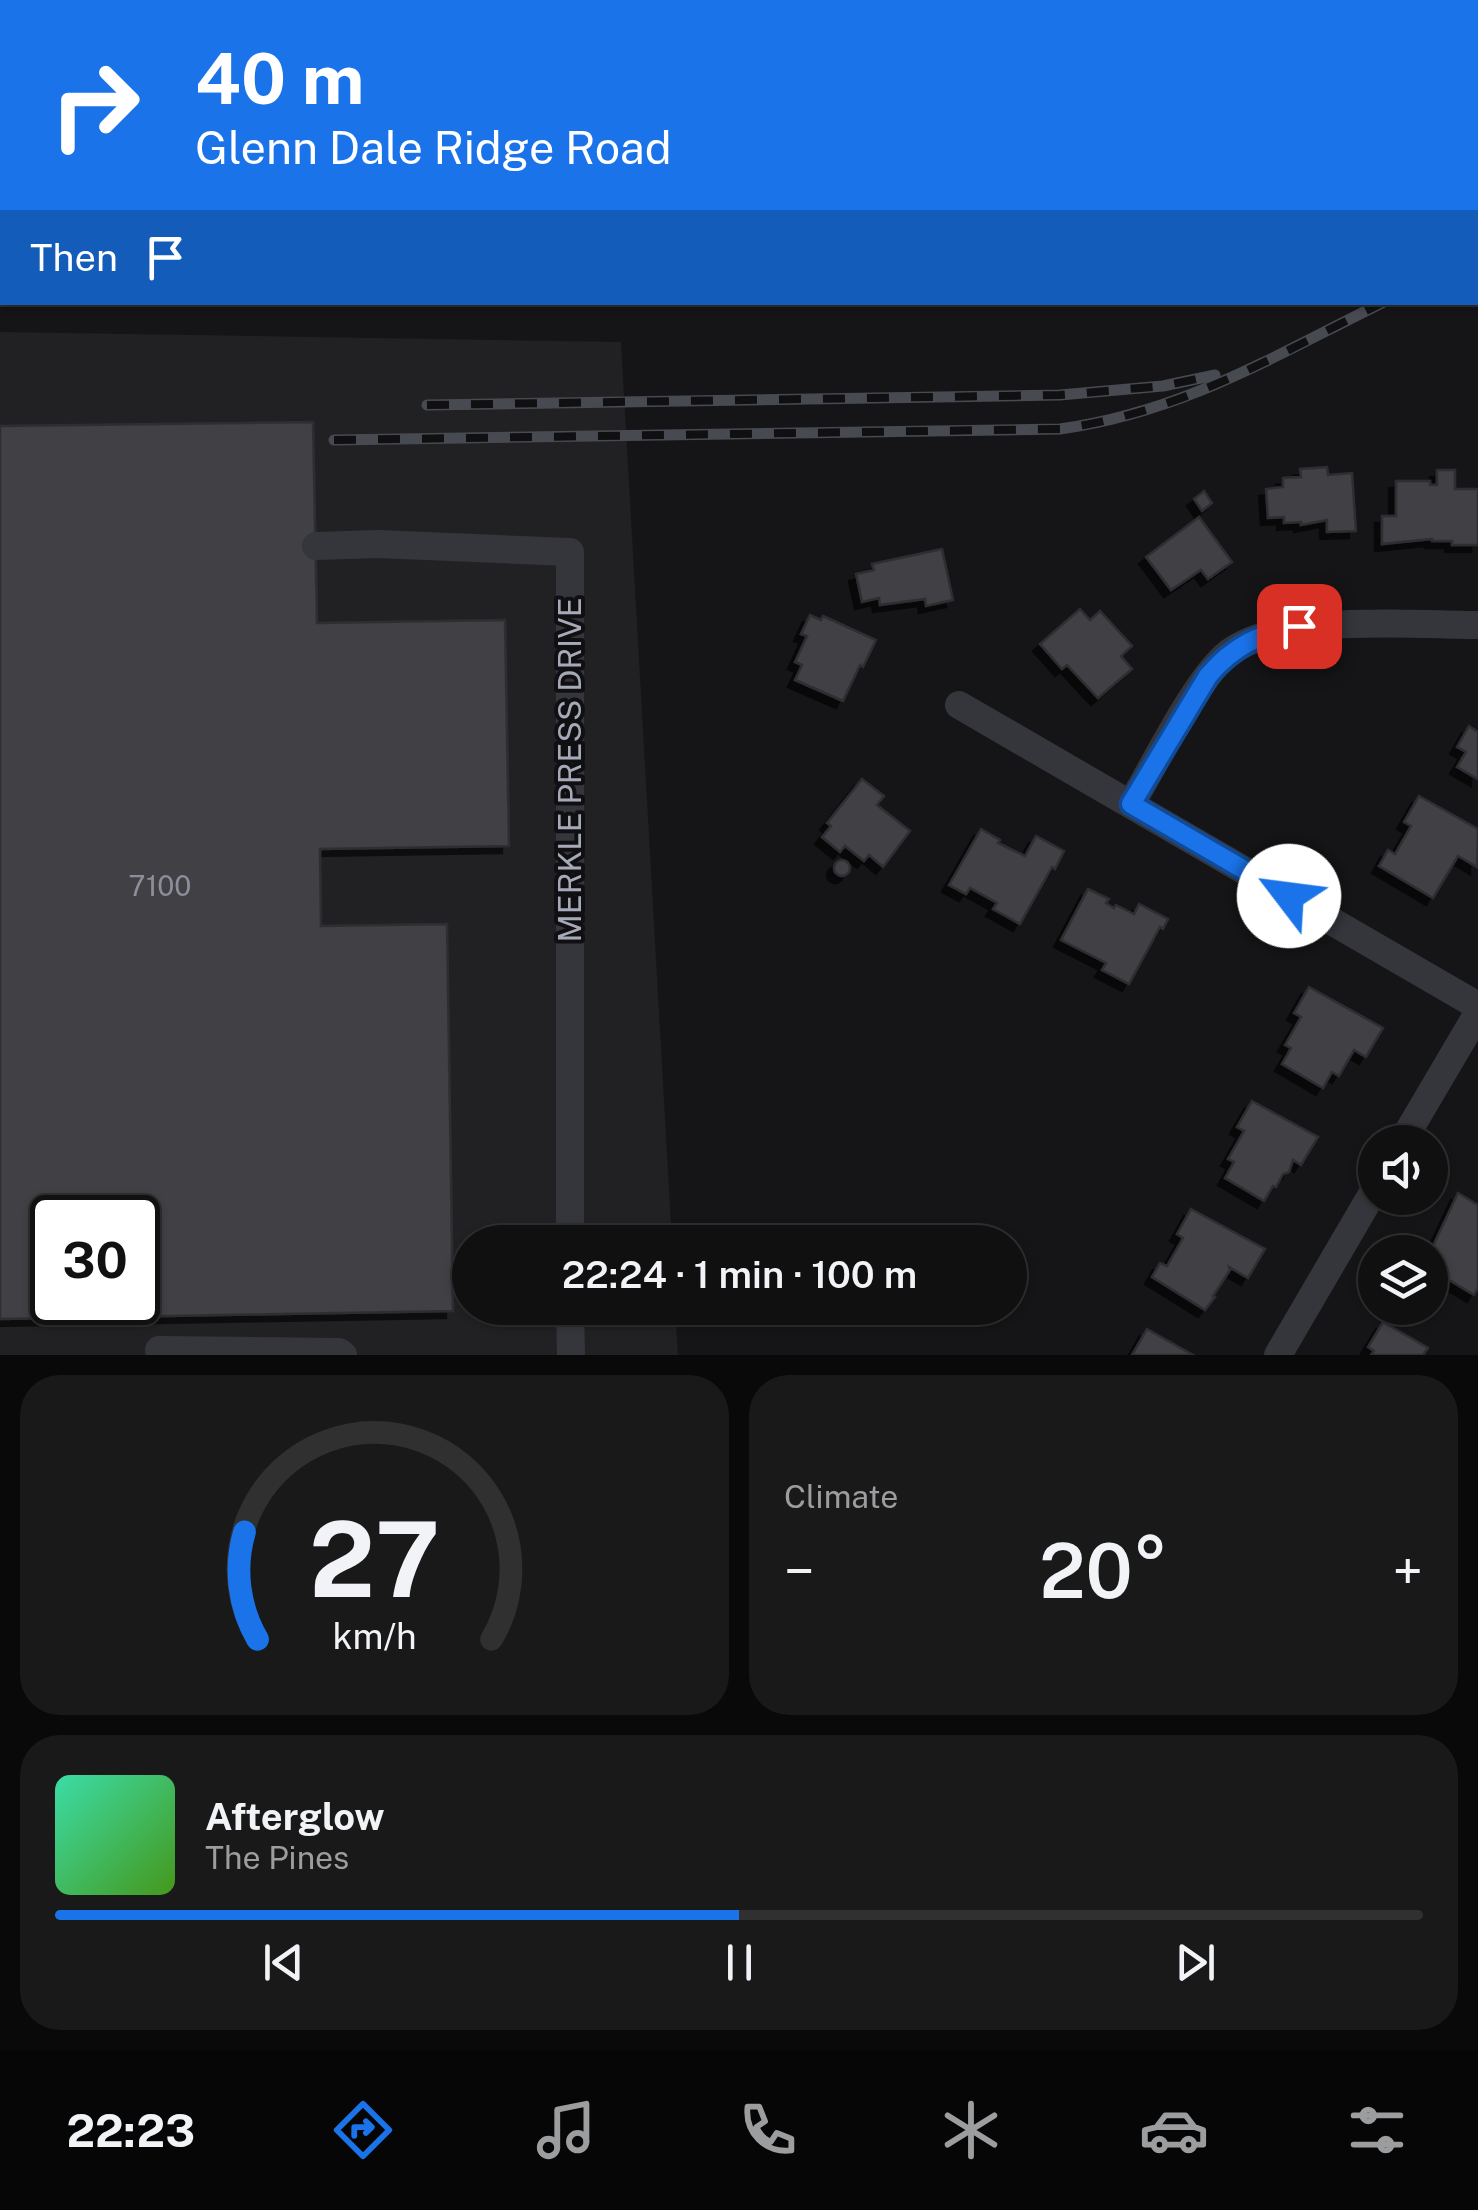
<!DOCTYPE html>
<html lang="en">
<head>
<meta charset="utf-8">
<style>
  body { margin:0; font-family:"Public Sans",sans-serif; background:#19191a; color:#f1f3f6; height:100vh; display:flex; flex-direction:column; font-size:38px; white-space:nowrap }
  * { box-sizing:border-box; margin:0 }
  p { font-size:32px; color:#9c9d9f }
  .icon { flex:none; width:55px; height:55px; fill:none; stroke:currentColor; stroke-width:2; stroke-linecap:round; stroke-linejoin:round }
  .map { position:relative; height:1355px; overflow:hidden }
  .sheet { display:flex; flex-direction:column; gap:20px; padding:20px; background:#090909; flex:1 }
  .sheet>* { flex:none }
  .guide { position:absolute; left:0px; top:0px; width:1480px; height:305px; box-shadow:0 2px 8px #0004,0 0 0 2px #303031; background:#1a73e8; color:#fff; overflow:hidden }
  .fabs { position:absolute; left:1358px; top:1125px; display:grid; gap:20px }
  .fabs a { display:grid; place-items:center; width:90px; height:90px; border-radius:50%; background:#101011; box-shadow:0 2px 8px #0004,0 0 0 2px #303031; font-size:50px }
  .speed { position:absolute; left:30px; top:1195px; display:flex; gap:20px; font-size:50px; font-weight:700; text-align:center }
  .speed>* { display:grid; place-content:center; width:130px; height:130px; border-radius:50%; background:#101011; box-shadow:0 2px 8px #0004,0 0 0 2px #303031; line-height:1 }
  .speed .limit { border:5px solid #111; border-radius:15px; background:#fff; color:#111 }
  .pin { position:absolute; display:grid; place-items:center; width:85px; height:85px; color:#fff; margin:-42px; border-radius:20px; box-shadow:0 5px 15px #0006 }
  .me { position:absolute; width:110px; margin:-55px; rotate:300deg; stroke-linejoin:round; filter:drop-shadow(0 0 8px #0008) }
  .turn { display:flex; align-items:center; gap:35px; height:210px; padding:0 30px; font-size:45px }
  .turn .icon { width:130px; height:130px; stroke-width:2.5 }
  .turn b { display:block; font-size:70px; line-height:85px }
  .then { display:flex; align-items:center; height:95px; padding:0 30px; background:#0003; gap:20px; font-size:38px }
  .big { font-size:75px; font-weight:600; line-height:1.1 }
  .sheet .tile { flex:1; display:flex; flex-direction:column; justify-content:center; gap:15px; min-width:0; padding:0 35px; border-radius:40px; background:#19191a }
  .sheet .dial { align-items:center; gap:0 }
  .dial svg { height:260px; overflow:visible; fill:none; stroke:#303031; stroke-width:7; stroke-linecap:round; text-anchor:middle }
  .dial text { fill:#f1f3f6; stroke:none }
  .song { display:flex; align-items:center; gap:30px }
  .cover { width:120px; height:120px; border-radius:15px; background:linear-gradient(135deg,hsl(160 70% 55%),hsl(100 70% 35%)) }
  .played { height:10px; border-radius:5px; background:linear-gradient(90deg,#1a73e8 50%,#303031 50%) }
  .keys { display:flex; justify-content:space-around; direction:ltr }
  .heat { display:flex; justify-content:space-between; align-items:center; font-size:55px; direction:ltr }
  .sheet .tiles { flex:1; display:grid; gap:20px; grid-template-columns:1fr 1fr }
  .tile:last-child { grid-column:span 2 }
  .trip { position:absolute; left:452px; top:1225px; width:575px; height:100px; border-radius:50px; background:#101011; box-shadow:0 2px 8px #0004,0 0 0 2px #303031; font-weight:600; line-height:100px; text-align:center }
  .menu { display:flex; height:160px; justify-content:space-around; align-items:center; background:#060607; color:#9c9d9f }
  .menu .icon { width:70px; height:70px }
  .menu .active { color:#1a73e8 }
  .menu b { font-size:45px; color:#f1f3f6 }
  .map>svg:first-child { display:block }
</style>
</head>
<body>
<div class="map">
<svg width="1478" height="1355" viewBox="0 0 1478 1355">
  <defs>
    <filter id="shadow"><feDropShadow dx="-7" dy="7" stdDeviation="0" flood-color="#0009"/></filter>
  </defs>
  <rect width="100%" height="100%" fill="#151517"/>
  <path fill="#212124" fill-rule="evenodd" d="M0 332 621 342 672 1242H470V1308H675L678 1355H0ZM52 1218H138V1302H52Z"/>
  <path fill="#1c251e" d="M0 0H769L2 2 0 16Z"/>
  <g fill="#3f3f44" stroke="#2f2f33" stroke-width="2.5" fill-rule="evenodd" filter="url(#shadow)">
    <path d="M313 422 317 623 505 620 509 846 320 849 321 926 447 924 453 1311 0 1319V426ZM52 1218H138V1302H52Z"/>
    <path d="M1327 467 1328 475 1352 473 1356 531 1327 532V520L1301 525V522L1284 523V517L1268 518 1266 489 1283 487V478L1301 477 1300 469Z"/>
    <path d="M1437 470H1455V489H1478V545H1452V541H1432V539L1382 544V516H1396V481H1430V485H1437Z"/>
    <path d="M1204 491 1212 503 1202 511 1194 499Z"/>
    <path d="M1199 517 1232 562 1208 579 1201 570 1171 590 1146 557Z"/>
    <path d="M942 549 953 600 926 606 925 599 880 605 879 598 862 602 856 574 874 570 872 564Z"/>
    <path d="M1080 609 1090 620 1100 611 1132 646 1121 656 1132 669 1098 698 1067 665 1062 669 1040 644Z"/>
    <path d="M810 615 821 620 823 616 876 640 863 667 860 665 843 701 795 680 802 665 795 662 807 636 801 634Z"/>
    <path d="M1469 726 1478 732V779L1457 767 1466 752 1457 747Z"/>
    <path d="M862 779 884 796 877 805 910 831 883 867 869 855 864 861 845 846 840 852 822 837 831 826 827 823Z"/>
    <path d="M1419 796 1478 829 1477 867 1458 856 1433 898 1379 866 1388 850 1395 854 1411 826 1404 822Z"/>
    <path d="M981 829 1000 840 998 843 1025 856 1036 836 1064 851 1055 869 1052 867 1020 924 993 909 997 903 970 888 966 894 949 885Z"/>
    <circle cx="842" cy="868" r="8"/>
    <path d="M1088 889 1109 899 1106 903 1114 908 1116 905 1134 914 1139 904 1168 919 1163 929 1160 927 1129 984 1102 970 1106 963 1061 940Z"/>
    <path d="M1309 987 1383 1028 1366 1057 1354 1050 1339 1076 1332 1072 1323 1088 1282 1064 1291 1048 1285 1045 1301 1017 1294 1013Z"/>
    <path d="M1252 1101 1318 1137 1301 1165 1293 1160 1289 1172 1283 1174 1276 1187 1273 1186 1264 1201 1225 1178 1234 1162 1228 1159 1244 1131 1237 1127Z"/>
    <path d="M1458 1193 1478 1205V1288L1474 1295 1444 1277 1436 1292 1430 1289V1258L1435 1250 1432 1248Z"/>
    <path d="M1191 1209 1265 1249 1248 1278 1229 1267 1230 1270 1213 1296 1215 1297 1205 1310 1152 1277 1160 1263 1167 1266 1183 1238 1177 1234Z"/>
    <path d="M1383 1322 1428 1348 1423 1355H1371L1374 1351 1368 1347Z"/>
    <path d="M1147 1329 1193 1355H1132Z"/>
  </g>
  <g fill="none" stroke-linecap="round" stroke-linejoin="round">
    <g stroke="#35363c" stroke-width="28">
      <path d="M316 546 378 544 570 552V1242"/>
      <path d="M959 705 1478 1006"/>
      <path d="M1131 804C1155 764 1193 685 1225 656 1275 612 1412 625 1478 625"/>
      <path d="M1402 1142 1478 1013"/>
      <path d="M570 1308 571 1355"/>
      <path d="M159 1350 339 1352 343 1355"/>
      <path d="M1278 1355 1375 1189"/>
    </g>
    <g stroke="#484a51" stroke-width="11">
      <g id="rail">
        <path d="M0 100 2 99"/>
        <path d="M0 116H2"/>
        <path d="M0 134H2"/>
        <path d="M1478 259V258"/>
        <path d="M427 405 1060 395 1163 386 1215 375"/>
        <path d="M334 440 1060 429C1183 412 1274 356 1384 302"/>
      </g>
    </g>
    <use href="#rail" stroke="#101012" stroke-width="8" stroke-dasharray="22" stroke-linecap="butt"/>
  </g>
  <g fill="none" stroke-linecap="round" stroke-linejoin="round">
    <g stroke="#114b97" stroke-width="25">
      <path id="route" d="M1289 896 1131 804 1208 676C1234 645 1260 634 1299 626"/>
    </g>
    <use href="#route" stroke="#1a73e8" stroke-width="18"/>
  </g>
  <g text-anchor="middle" stroke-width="8" stroke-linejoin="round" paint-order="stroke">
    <g font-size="28" fill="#8c8e9b">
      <text x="160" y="896">7100</text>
    </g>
    <g font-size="32" fill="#a6a9b8" stroke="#101012">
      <text transform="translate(570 770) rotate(-90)" y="11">MERKLE PRESS DRIVE</text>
    </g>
  </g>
</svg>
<div class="fabs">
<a><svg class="icon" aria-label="sound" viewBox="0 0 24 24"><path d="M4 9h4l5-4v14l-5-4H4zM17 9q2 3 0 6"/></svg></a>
<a><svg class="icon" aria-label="layers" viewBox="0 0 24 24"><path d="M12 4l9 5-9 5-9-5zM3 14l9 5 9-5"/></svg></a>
</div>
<div class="speed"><div class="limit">30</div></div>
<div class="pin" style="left:1299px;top:626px;background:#d93025"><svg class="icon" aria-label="arrive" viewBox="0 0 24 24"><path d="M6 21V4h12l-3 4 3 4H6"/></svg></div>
<svg class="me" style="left:1289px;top:896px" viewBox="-20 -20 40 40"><circle r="19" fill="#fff"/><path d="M0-13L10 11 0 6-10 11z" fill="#1a73e8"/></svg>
<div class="trip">22:24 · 1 min · 100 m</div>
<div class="guide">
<div class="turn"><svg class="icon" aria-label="right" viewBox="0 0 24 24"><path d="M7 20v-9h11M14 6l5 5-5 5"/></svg><div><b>40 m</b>Glenn Dale Ridge Road</div></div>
<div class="then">Then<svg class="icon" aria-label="arrive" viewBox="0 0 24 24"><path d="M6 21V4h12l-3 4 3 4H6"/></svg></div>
</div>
</div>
<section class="sheet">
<div class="tiles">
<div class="tile dial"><svg viewBox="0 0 100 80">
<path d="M14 69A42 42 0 1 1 86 69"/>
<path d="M14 69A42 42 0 0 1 10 36" stroke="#1a73e8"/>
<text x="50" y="56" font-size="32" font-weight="700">27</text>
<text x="50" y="72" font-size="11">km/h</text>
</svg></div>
<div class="tile"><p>Climate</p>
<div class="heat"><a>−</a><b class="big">20°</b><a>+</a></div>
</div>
<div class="tile">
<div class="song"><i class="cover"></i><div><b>Afterglow</b><p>The Pines</p></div></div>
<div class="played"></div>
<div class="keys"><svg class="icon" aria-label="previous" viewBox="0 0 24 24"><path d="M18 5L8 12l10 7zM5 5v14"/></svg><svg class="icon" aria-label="pause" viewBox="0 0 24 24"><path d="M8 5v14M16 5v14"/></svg><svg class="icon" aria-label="next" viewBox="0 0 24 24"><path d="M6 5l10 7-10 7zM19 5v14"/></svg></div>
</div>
</div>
</section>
<nav class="menu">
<b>22:23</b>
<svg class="icon active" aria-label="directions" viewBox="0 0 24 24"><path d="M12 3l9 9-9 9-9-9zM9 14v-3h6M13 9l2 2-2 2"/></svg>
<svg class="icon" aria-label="music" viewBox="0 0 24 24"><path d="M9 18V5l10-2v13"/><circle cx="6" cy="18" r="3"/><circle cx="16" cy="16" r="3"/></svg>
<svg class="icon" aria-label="phone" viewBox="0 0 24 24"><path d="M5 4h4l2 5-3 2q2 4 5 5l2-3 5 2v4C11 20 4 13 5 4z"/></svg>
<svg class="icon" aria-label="climate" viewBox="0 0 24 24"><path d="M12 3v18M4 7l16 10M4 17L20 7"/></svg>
<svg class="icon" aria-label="car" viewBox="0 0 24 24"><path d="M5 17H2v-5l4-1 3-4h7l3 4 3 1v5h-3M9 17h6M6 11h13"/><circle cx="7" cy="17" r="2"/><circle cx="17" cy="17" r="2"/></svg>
<svg class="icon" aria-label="filters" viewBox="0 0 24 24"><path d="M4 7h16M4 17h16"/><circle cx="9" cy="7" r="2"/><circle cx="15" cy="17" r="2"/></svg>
</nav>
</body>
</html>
